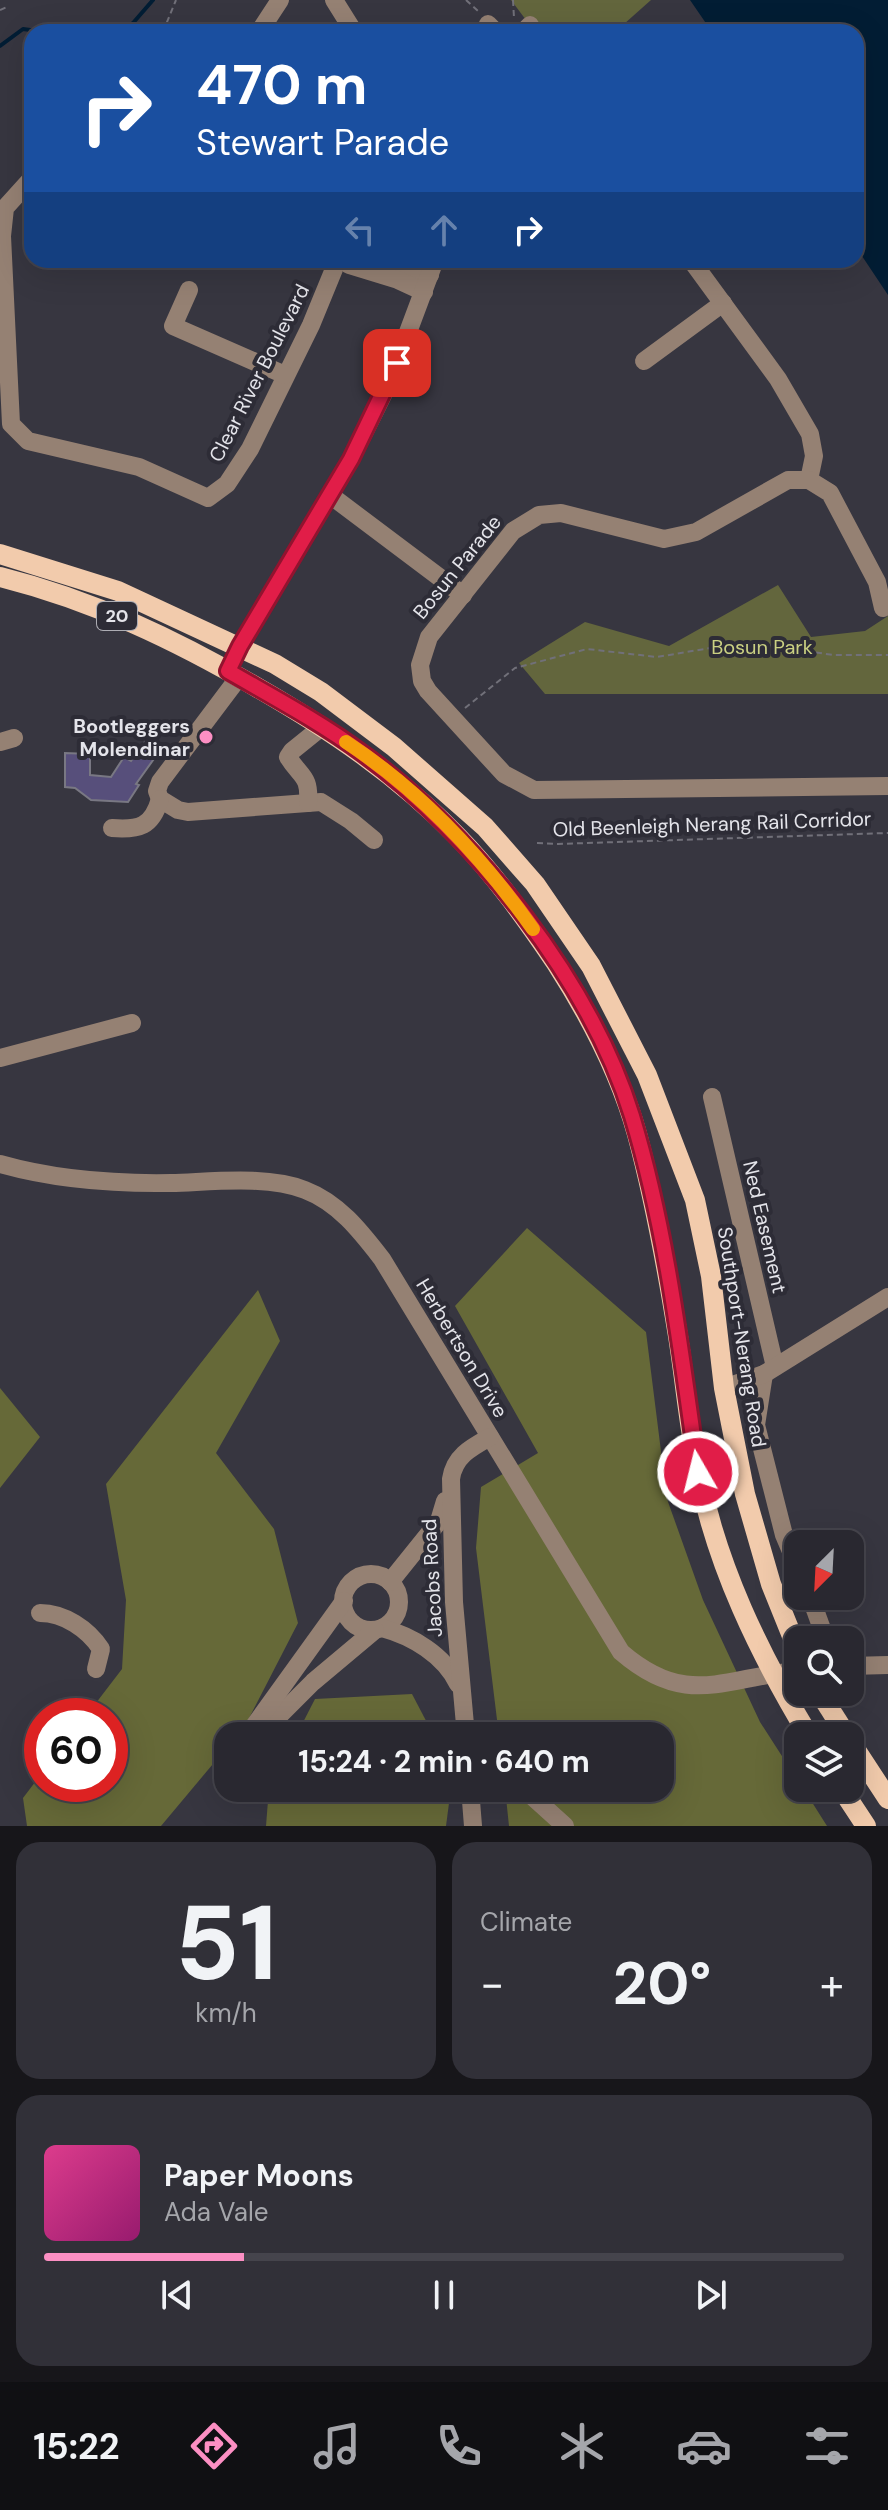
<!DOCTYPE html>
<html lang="en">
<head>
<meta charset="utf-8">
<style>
  body { margin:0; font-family:"DM Sans",sans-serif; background:#313038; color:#f1f3f6; height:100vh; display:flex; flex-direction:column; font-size:30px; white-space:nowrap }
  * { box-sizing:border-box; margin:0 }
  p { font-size:26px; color:#a5a6ab }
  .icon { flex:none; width:44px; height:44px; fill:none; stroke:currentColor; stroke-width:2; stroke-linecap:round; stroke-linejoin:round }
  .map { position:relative; height:1826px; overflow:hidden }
  .side { display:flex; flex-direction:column; gap:16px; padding:16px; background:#17161a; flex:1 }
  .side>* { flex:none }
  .top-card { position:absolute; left:24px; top:24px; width:840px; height:244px; border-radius:24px; box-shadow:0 8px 32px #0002,0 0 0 2px #45444c; background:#1a4fa0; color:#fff; overflow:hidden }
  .needle { width:52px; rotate:204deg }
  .controls { position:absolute; left:784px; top:1530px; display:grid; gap:16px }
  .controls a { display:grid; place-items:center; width:80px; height:80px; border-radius:16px; background:#292830; box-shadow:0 8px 32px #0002,0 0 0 2px #45444c; font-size:40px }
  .speed { position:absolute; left:24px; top:1698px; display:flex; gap:16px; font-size:40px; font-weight:700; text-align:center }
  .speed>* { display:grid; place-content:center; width:104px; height:104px; border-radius:50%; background:#292830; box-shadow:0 8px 32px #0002,0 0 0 2px #45444c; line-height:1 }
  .speed .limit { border:12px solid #d22; background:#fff; color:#111 }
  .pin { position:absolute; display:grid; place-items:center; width:68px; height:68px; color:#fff; margin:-34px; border-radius:16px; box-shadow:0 4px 12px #0006 }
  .me { position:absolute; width:88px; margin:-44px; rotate:352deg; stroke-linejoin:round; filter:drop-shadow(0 0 6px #0008) }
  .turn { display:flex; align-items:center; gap:28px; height:168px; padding:0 40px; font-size:36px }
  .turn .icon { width:104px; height:104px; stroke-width:2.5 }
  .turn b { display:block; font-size:56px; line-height:68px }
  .lanes { display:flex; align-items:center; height:76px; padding:0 40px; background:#0003; justify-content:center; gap:40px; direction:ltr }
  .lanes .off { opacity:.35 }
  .big { font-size:60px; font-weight:700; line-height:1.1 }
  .side .tile { flex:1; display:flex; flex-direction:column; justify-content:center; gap:12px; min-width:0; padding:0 28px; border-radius:24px; background:#313038 }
  .side .dial { align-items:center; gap:0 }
  .dial b { font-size:104px; line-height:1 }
  .song { display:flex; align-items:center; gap:24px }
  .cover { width:96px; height:96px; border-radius:12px; background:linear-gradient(135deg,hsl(330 70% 55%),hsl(320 70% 35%)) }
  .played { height:8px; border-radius:4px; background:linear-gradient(90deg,#fc8fc3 25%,#45444c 25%) }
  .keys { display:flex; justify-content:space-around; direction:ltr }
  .heat { display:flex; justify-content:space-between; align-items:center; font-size:44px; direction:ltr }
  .side .tiles { flex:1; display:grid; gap:16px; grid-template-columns:1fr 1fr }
  .tile:last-child { grid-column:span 2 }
  .trip { position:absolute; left:214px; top:1722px; width:460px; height:80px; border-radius:24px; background:#292830; box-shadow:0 8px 32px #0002,0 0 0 2px #45444c; font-weight:700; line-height:80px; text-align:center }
  .menu { display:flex; height:128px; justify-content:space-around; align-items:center; background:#101013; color:#a5a6ab }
  .menu .icon { width:56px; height:56px }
  .menu .on { color:#fc8fc3 }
  .menu b { font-size:36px; color:#f1f3f6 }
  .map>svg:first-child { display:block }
</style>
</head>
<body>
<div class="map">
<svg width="888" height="1826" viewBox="0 0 888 1826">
  <rect width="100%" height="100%" fill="#373640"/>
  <g fill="#63663d">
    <path d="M511 0H651L615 32H544L526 20Z"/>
    <path d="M778 585 811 637 865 631 888 616V694H545L519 663 585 622 669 646Z"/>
  </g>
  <g fill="#666938">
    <path d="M527 1228 646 1332 667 1499 703 1600 760 1722 798 1781V1788H803L827 1826H509L505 1788H660V1736H499L476 1548 481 1487 538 1453 455 1306Z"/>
    <path d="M258 1290 280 1341 216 1453 274 1529 298 1623 246 1724 237 1736H228V1746L161 1826H27L23 1798 42 1773V1784H110V1716H86L122 1669 126 1600 106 1484Z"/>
    <path d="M0 1388 40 1437 0 1488Z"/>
    <path d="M412 1694 434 1736H296L315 1699Z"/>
    <path d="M269 1788H451L446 1826H266Z"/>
  </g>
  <path fill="#021d34" d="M690 0H888V295L856 247V32H712Z"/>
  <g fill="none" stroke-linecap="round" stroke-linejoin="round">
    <g stroke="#021d34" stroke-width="4">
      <path d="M118 32 133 23 153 0"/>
      <path d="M0 46 23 29 45 32"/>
    </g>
  </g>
  <path fill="#574f7b" stroke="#797883" stroke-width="2" d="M147 739 161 749 136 784 139 785 128 802 91 800 75 788 65 787V753L90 754V775L111 777 124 757 131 761Z"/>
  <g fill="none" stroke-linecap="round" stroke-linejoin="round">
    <g stroke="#717079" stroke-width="2" stroke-dasharray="6 4" stroke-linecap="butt">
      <path d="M466 0 479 12"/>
      <path d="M513 0 514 18"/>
      <path d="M0 10 9 6"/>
      <path d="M163 32 176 0"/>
      <path d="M465 708 515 668 587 649 657 657 746 642 833 655H888"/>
      <path d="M537 843 558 844 888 833"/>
    </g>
    <g stroke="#958173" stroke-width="18">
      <path d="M334 0 354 32"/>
      <path d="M488 24 496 32"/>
      <path d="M259 32 280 0"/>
      <path d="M523 32 530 25"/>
      <path d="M32 178 5 208 2 236 11 424 28 441 139 467 208 498 227 484 250 449 311 325 334 269"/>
      <path d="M382 260 430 275"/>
      <path d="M691 260 778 379 810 434 814 456 809 480"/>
      <path d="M349 265 398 280 424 292"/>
      <path d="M189 290 173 326 285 375"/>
      <path d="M644 361 723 303"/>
      <path d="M330 495 463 595"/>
      <path d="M883 608 877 582 830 493 809 480H788L696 532 664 539 561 513 539 515 513 531 429 637 420 665 422 681 428 691 504 774 534 790 888 786"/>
      <path d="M228 671 240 646 351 459 389 383 435 260"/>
      <path d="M239 677 160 782 157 791 160 799 178 810 188 812 321 802 351 821 374 840"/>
      <path d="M0 742 14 738"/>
      <path d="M308 803C310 775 301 778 288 757L292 751 323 726"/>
      <path d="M112 828C139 830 152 827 160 799"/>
      <path d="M0 1058 132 1023"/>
      <path d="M712 1097 775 1367"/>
      <path d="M0 1164C56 1180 112 1184 171 1183 211 1182 267 1175 305 1190 339 1203 361 1232 382 1259L621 1652C687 1709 724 1677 798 1671"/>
      <path d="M764 1374 756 1425 784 1535 798 1568"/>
      <path d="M724 1388 764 1374 888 1297"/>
      <circle cx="371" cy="1602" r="28"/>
      <path d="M390 1582 439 1521 445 1501"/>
      <path d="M810 1596 826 1640"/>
      <path d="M40 1613C64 1613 88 1629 101 1649L96 1669"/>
      <path d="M382 1628C412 1636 444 1655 458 1684"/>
      <path d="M850 1666 888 1665"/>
      <path d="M276 1719 313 1682 375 1630"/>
      <path d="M254 1726 344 1601"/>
      <path d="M466 1736 454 1602 451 1479C454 1456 472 1447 490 1437"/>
      <path d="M470 1788 473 1826"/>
      <path d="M523 1788 565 1826"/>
    </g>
    <g stroke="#f2cbac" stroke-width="20">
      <path d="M0 554 118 591 275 664 321 692 394 747 485 827 535 884 591 966 647 1075 695 1200 711 1276 724 1388 745 1494 771 1584 798 1651"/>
      <path d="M0 577C92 600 176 640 258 688 331 730 399 776 458 837 495 875 526 919 556 963 590 1016 620 1073 637 1134 655 1201 667 1268 678 1336 685 1381 689 1426 698 1471 717 1567 759 1653 809 1736"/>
      <path d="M819 1692 847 1736"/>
      <path d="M850 1741 888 1799"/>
      <path d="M841 1788 866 1826"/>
    </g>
  </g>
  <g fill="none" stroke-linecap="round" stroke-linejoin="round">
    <g stroke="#92132f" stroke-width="20">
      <path id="route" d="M397 363 351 459 240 646 228 671C273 697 320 722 362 753 474 834 591 983 632 1116 667 1231 681 1353 698 1472"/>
    </g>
    <use href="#route" stroke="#e11d48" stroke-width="14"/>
    <path stroke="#f59e0b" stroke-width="14" d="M346 742C419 790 482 857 533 929"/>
  </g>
  <circle fill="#fc8fc3" stroke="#2d2c36" stroke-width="3" cx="206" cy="737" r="8"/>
  <g text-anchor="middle" stroke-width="8" stroke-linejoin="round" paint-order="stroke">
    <rect fill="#2d2c36" stroke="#adadb4" stroke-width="2" x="97" y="602" width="40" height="28" rx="6"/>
    <g font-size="18" font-weight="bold" fill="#e4e4ea">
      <text x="117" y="622">20</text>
    </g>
    <g font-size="20" fill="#e4e4ea" stroke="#2d2c36">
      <text transform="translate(259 373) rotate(-63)" y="7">Clear River Boulevard</text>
      <text transform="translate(457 567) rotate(-51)" y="7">Bosun Parade</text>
      <text transform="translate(712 824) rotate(-2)" y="7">Old Beenleigh Nerang Rail Corridor</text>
      <text transform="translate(765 1227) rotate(77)" y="7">Ned Easement</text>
      <text transform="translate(742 1337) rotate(81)" y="7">Southport-Nerang Road</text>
      <text transform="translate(462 1348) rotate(59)" y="7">Herbertson Drive</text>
      <text transform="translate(432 1578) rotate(-93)" y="7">Jacobs Road</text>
    </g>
    <g font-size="20" fill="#cad082" stroke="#2d2c36">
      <text x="762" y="654">Bosun Park</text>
    </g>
    <g font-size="20" font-weight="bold" fill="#e4e4ea" stroke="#2d2c36" text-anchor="end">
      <text x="190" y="733">Bootleggers<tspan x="190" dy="23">Molendinar</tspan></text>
    </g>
  </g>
</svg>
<div class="controls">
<a><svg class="needle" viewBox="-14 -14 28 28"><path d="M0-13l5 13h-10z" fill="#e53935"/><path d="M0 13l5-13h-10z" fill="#a5a6ab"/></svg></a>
<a><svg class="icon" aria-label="search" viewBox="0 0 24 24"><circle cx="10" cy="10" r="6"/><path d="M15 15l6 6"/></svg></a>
<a><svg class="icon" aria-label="layers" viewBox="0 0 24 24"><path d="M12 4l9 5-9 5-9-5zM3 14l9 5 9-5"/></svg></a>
</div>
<div class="speed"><div class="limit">60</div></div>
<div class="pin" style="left:397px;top:363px;background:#d93025"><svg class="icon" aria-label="arrive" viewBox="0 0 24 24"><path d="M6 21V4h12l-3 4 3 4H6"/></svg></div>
<svg class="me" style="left:698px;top:1472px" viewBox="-20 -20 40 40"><circle r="17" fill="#e11d48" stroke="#fff" stroke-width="3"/><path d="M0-11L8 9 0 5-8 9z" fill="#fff"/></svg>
<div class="trip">15:24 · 2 min · 640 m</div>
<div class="top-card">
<div class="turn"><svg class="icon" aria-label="right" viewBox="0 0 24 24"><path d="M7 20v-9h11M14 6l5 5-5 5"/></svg><div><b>470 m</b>Stewart Parade</div></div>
<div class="lanes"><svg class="icon off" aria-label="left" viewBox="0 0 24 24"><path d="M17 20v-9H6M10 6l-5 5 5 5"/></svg><svg class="icon off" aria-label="ahead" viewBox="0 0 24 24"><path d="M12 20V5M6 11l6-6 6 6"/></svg><svg class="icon" aria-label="right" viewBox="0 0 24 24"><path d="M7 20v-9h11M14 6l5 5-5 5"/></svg></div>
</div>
</div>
<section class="side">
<div class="tiles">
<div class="tile dial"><b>51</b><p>km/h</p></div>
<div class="tile"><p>Climate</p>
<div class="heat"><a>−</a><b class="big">20°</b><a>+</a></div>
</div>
<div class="tile">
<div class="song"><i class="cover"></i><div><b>Paper Moons</b><p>Ada Vale</p></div></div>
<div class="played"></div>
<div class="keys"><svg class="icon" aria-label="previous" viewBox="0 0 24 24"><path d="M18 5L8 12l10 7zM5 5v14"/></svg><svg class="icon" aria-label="pause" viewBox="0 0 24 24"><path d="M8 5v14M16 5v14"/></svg><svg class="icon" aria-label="next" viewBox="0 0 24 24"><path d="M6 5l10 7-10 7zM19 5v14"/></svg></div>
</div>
</div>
</section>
<nav class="menu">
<b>15:22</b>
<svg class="icon on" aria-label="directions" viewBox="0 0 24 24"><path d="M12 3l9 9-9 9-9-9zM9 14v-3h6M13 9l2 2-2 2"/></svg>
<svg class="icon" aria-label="music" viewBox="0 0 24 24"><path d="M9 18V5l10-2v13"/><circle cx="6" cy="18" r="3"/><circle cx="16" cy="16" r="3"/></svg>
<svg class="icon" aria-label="phone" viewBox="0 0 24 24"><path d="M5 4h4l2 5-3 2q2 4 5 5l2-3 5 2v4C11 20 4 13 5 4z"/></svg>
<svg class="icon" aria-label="climate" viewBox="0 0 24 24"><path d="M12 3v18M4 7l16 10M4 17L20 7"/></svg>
<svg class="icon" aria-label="car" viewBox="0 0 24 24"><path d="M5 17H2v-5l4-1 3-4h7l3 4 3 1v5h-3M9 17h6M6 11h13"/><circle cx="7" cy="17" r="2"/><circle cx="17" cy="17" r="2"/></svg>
<svg class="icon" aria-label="filters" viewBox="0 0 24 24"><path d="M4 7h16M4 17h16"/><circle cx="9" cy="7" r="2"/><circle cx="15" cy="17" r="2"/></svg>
</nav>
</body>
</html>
